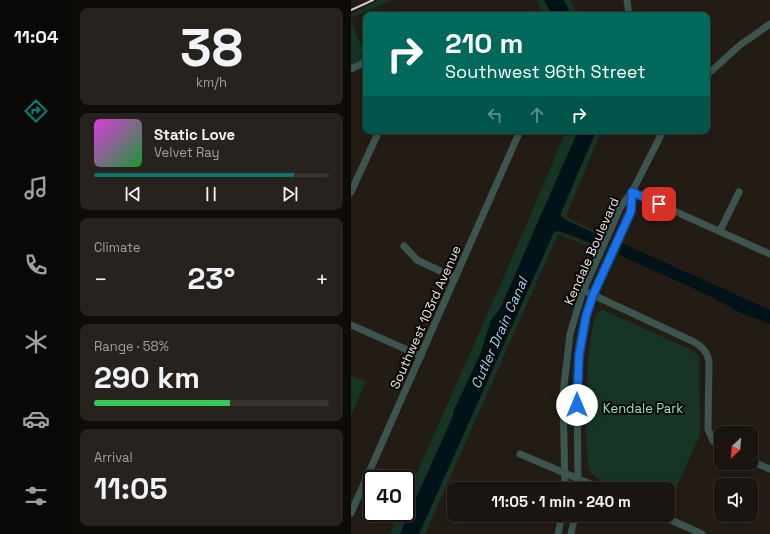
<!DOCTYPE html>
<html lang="en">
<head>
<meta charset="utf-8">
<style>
  body { margin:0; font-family:"Space Grotesk",sans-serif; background:#27221e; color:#f1f3f6; height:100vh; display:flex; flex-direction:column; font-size:15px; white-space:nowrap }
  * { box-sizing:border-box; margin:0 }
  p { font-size:13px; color:#9f9f9f }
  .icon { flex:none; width:22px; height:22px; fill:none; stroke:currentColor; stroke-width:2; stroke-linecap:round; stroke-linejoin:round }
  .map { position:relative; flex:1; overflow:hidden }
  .side { display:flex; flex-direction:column; gap:8px; padding:8px; background:#0e0c09; width:279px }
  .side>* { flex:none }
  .hud { position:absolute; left:12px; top:12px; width:347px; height:122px; border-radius:8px; box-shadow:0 2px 10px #0003,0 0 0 1px #383430; background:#00695c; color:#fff; overflow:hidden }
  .needle { width:26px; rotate:206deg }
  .controls { position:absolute; left:363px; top:426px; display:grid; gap:8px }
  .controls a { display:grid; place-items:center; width:44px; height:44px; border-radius:8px; background:#1a1510; box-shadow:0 2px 10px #0003,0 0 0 1px #383430; font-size:20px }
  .speed { position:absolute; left:12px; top:470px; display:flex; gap:8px; font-size:20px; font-weight:700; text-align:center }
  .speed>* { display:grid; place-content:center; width:52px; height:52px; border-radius:50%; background:#1a1510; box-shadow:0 2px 10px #0003,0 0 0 1px #383430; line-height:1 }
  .speed .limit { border:2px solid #111; border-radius:6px; background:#fff; color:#111 }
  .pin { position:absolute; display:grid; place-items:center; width:34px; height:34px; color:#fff; margin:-17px; border-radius:8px; box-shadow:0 2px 6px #0006 }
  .me { position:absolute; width:44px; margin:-22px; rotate:0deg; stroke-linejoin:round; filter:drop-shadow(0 0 3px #0008) }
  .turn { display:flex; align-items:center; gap:14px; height:84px; padding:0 16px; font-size:18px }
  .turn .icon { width:52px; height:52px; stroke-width:2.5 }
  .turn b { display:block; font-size:28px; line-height:34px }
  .lanes { display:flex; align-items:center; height:38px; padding:0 16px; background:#0003; justify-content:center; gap:20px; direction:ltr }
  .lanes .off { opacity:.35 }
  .big { font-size:30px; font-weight:700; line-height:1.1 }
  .side .widget { flex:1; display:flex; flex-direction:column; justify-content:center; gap:6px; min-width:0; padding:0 14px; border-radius:8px; background:#27221e }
  .side .dial { align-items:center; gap:0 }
  .dial b { font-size:52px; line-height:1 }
  .song { display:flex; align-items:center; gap:12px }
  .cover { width:48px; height:48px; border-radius:6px; background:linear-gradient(135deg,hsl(300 70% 55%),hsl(130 70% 35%)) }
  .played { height:4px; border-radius:2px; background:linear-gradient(90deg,#0f766e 85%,#383430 85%) }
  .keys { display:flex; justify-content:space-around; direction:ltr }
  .heat { display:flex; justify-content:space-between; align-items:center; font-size:22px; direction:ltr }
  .charge { height:6px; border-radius:3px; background:linear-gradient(90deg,#34c759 58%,#383430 0) }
  .trip { position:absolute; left:96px; top:482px; width:228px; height:40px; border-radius:8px; background:#1a1510; box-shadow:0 2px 10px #0003,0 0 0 1px #383430; font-weight:700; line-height:40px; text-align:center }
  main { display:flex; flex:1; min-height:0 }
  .menu { display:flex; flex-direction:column; width:72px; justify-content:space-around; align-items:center; background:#0a0806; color:#9f9f9f }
  .menu .icon { width:28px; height:28px }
  .menu .active { color:#0f766e }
  .menu b { font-size:18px; color:#f1f3f6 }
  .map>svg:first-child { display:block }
</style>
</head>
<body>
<main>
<nav class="menu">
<b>11:04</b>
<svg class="icon active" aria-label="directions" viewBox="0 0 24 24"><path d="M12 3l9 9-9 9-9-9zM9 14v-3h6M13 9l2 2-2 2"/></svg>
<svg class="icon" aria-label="music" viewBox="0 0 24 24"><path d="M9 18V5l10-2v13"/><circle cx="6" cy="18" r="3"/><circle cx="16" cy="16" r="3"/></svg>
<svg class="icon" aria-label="phone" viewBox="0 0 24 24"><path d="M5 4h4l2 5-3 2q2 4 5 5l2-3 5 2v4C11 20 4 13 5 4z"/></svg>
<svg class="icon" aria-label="climate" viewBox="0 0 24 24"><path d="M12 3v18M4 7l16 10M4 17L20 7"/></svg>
<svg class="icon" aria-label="car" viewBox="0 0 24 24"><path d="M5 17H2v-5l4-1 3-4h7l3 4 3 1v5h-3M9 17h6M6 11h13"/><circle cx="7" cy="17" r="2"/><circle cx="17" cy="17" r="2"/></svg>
<svg class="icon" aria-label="filters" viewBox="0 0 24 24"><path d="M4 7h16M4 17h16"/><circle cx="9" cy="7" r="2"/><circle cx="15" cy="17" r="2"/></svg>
</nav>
<section class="side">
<div class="widget dial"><b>38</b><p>km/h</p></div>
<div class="widget">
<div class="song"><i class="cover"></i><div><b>Static Love</b><p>Velvet Ray</p></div></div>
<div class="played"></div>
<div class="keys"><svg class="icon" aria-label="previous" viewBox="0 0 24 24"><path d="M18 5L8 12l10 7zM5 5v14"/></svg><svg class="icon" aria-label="pause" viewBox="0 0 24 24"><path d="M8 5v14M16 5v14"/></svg><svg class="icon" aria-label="next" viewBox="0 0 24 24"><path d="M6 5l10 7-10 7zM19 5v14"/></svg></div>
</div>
<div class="widget"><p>Climate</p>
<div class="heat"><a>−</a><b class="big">23°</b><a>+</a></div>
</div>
<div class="widget"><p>Range · 58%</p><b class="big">290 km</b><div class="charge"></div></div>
<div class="widget"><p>Arrival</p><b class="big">11:05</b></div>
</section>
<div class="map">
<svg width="419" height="534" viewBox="0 0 419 534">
  <rect width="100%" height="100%" fill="#221c15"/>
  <g fill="#173525">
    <path d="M28 0H41L0 18V14Z"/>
    <path d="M186 0H193L201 15H192Z"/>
    <path d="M213 0H219L228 15H220Z"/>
    <path d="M0 22 13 52 9 54 12 60 0 66Z"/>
    <path d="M215 131H227L174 250 172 259 149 309 140 320 129 355 102 412V416L53 525 49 534H39L48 513H55V498L168 242Z"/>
    <path d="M245 131H250L215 217 245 232 250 235 251 239C240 228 218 225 209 215Z"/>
    <path d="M206 231 239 244H248L243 248 207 234 74 534H68L203 232Z"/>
    <path d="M252 310 341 350 348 356 349 435 317 506V489C294 489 254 493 239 471 232 449 235 331 246 312Z"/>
    <path d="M0 375 15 382 0 416Z"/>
  </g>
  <g fill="#021219">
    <path d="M193 0H213L220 15H201Z"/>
    <path d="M227 131H245L209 215C218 225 240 228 251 239L248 244C234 245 212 227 203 232L68 534H49L102 416V412L129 355 140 320 149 309Z"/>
    <path d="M273 244 419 310V324L390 313 359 296 268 255 269 246Z"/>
  </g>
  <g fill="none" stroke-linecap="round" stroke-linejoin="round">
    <g stroke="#3c554e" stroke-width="7">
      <path d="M276 0 278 15"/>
      <path d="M125 15H134"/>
      <path d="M0 69 15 62"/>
      <path d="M356 75 389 45 419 24"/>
      <path d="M0 192 28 131"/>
      <path d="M281 192 419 254"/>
      <path d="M369 231 388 192"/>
      <path d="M53 246 66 260 104 278"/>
      <path d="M238 293 341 341C351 346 357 352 358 363L357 429 362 441 370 448"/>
      <path d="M0 325 70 356"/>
      <path d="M169 454 251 489"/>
      <path d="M400 461 419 469"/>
      <path d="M214 489 212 394 219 334 225 314 232 291 270 206 281 192 312 131"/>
      <path d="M227 489 226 383 231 335 242 295 280 211 281 192"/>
      <path d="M0 513 169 131"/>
      <path d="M309 515 351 534"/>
      <path d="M207 534 211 515"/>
      <path d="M220 534 224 515"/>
    </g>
    <path stroke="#d4d0cb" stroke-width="2" d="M0 10 22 0"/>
  </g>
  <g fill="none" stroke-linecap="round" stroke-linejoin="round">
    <g stroke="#114b97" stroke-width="10">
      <path id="route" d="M226 405 228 355 235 316 242 295 280 211 281 192 308 204"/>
    </g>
    <use href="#route" stroke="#1a73e8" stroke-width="7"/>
  </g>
  <g text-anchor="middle" stroke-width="4" stroke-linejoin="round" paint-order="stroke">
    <g font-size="13" fill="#ece8e3" stroke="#090705">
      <text transform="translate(240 251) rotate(-66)" y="5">Kendale Boulevard</text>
      <text transform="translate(74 317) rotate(-66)" y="5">Southwest 103rd Avenue</text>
    </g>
    <g font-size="13" fill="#94e5b8" stroke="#090705">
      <text x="292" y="413">Kendale Park</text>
    </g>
    <g font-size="14" font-style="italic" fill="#94daf8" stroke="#090705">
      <text transform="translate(148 333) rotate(-66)" y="5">Cutler Drain Canal</text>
    </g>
  </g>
</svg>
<div class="controls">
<a><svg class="needle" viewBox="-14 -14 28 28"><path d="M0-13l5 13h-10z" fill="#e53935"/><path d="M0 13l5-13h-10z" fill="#9f9f9f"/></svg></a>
<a><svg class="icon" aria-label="sound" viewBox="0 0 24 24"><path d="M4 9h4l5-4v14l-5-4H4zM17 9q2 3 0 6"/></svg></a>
</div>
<div class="speed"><div class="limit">40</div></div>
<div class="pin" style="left:308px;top:204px;background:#d93025"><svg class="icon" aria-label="arrive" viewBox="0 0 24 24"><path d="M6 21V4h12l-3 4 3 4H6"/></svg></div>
<svg class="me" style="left:226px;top:405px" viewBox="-20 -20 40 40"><circle r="19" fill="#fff"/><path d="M0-13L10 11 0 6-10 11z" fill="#1a73e8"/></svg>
<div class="trip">11:05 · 1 min · 240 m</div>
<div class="hud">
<div class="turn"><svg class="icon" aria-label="right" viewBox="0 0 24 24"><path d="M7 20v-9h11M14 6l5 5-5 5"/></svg><div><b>210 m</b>Southwest 96th Street</div></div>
<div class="lanes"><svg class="icon off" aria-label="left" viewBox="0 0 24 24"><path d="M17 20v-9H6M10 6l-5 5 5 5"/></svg><svg class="icon off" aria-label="ahead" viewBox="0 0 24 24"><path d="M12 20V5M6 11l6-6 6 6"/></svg><svg class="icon" aria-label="right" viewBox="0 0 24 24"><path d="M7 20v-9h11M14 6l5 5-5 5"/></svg></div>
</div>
</div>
</main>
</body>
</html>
